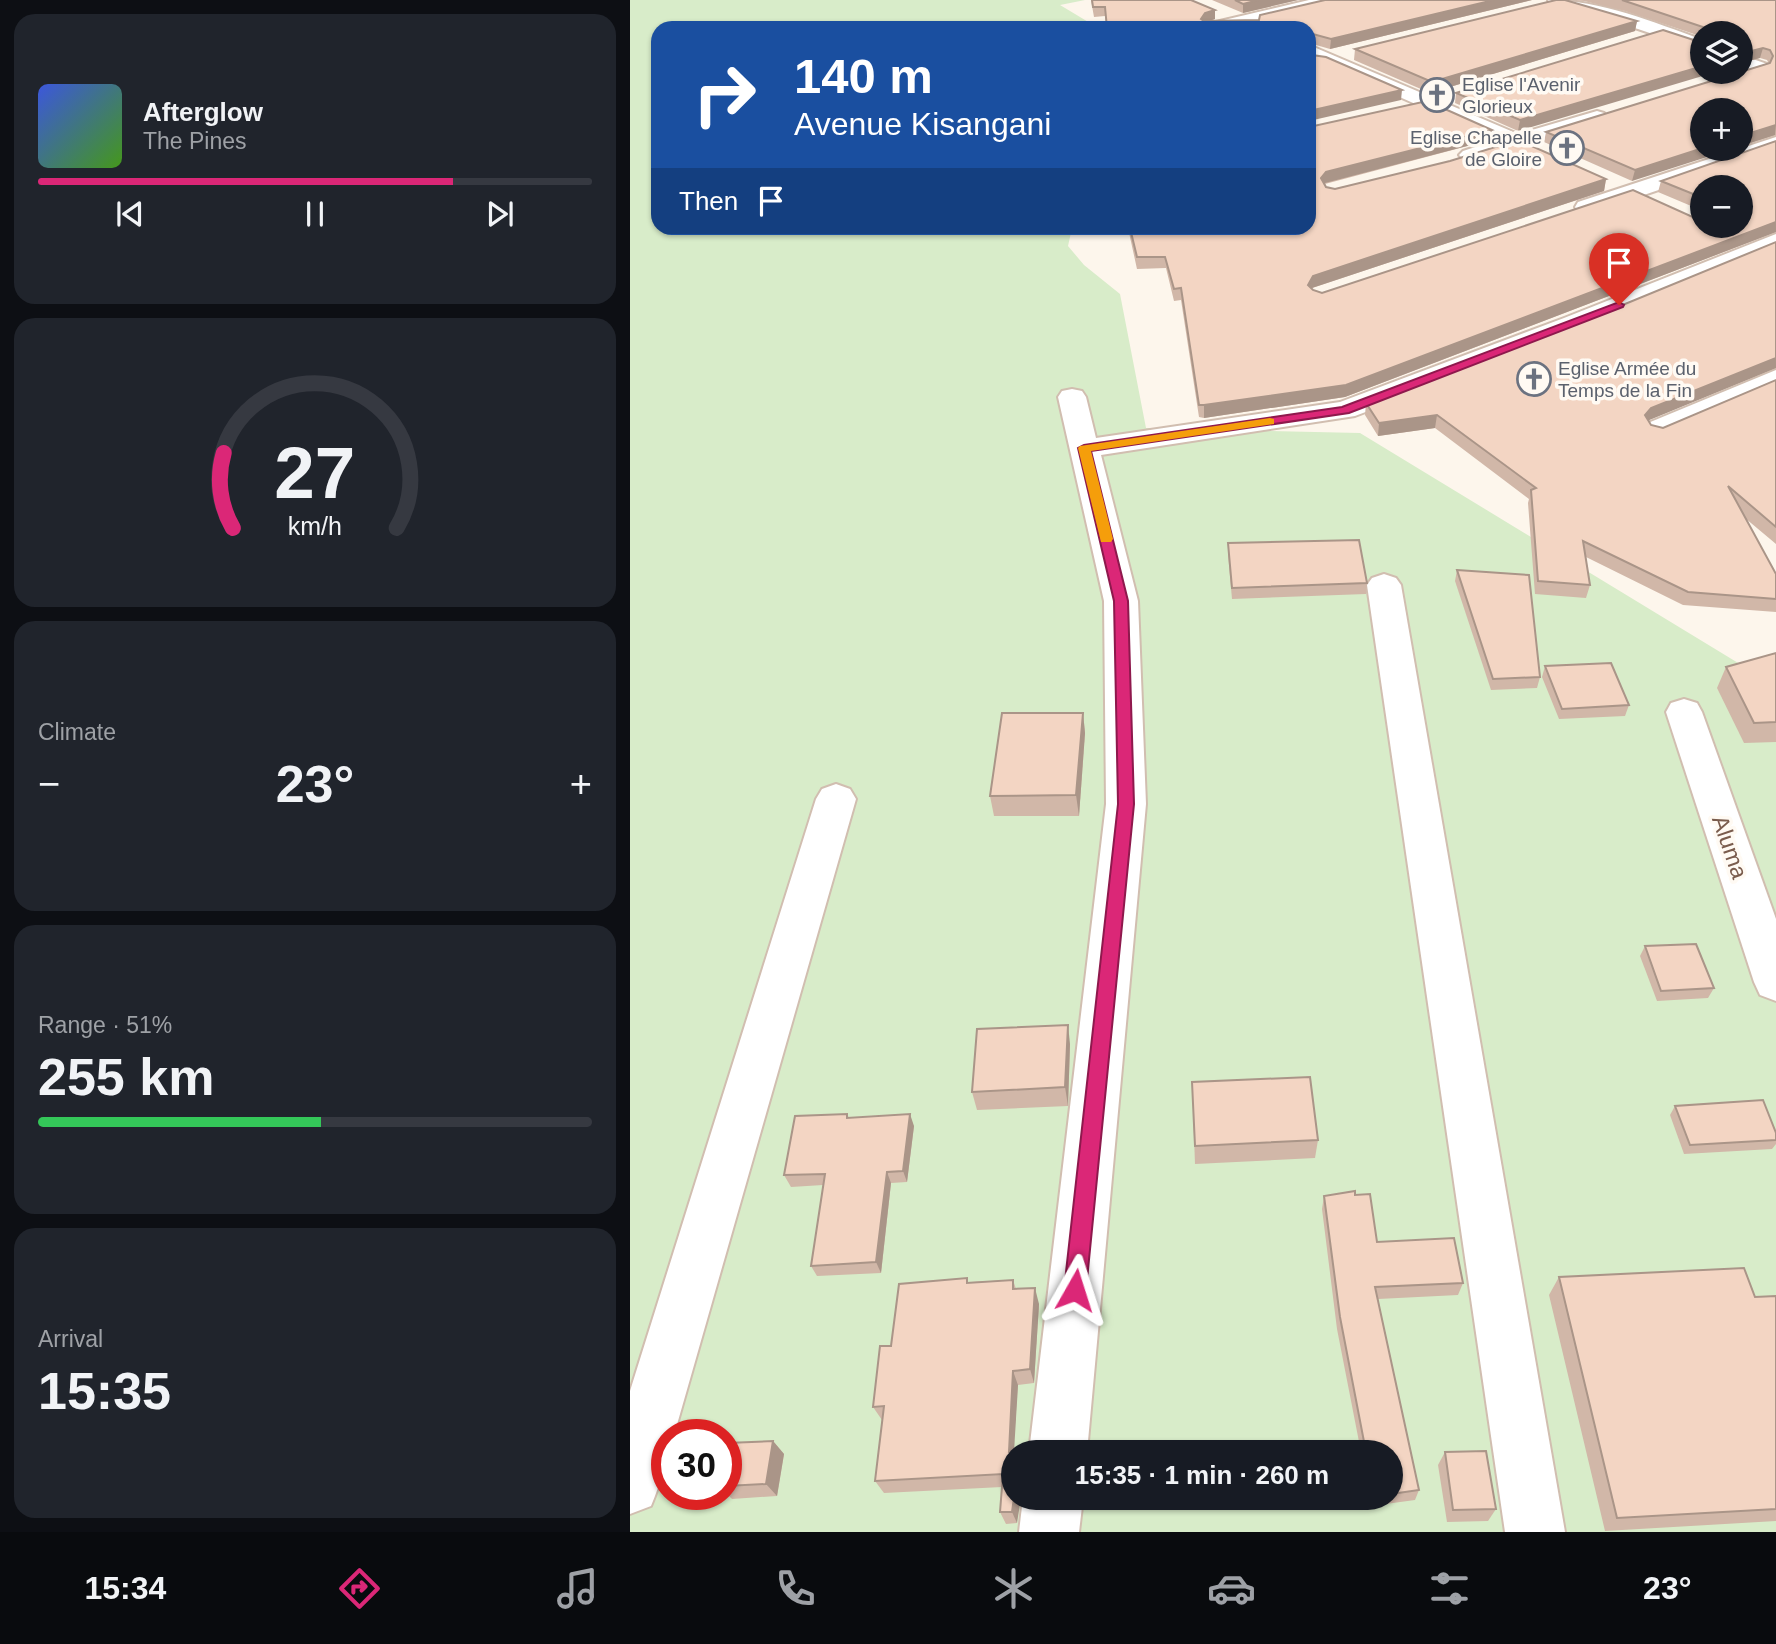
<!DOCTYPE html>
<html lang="en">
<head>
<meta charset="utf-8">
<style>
  body { margin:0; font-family:Helvetica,sans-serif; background:#20242c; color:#f1f3f6; height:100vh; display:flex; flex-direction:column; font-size:26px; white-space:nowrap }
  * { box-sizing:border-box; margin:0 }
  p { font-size:23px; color:#9ea1a6 }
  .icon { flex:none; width:38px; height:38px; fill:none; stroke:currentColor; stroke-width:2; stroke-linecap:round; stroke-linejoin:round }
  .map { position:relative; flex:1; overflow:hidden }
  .drawer { display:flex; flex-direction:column; gap:14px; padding:14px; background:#0d0f14; width:630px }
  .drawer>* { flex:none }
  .top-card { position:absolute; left:21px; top:21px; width:665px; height:214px; border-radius:21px; box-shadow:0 2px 5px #0004; background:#1a4fa0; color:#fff; overflow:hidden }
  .controls { position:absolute; left:1060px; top:21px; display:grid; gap:14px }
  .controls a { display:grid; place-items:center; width:63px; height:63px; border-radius:50%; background:#171b24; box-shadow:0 2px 5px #0004; font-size:35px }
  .speed { position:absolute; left:21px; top:1419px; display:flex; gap:14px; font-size:35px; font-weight:700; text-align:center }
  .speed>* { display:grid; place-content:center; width:91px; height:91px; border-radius:50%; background:#171b24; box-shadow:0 2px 5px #0004; line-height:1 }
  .speed .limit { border:10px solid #d22; background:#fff; color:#111 }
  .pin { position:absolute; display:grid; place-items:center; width:60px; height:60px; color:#fff; margin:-72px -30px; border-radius:50% 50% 50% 0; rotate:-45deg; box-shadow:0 0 7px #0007 }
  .pin .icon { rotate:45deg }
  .me { position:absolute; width:77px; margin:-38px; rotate:6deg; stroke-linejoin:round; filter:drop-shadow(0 0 5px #0008) }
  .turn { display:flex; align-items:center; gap:24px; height:147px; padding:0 28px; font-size:32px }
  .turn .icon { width:91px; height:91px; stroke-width:2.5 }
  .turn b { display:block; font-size:49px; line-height:60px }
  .then { display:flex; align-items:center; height:66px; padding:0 28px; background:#0003; gap:14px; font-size:26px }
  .big { font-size:52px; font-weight:800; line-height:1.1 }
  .drawer .card { flex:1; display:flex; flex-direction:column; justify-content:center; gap:10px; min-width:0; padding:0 24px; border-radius:21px; background:#20242c }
  .drawer .dial { align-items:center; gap:0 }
  .dial svg { height:182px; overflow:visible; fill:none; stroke:#363941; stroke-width:7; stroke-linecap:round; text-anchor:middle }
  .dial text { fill:#f1f3f6; stroke:none }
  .song { display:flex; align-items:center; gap:21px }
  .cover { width:84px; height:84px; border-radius:10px; background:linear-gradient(135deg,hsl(230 70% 55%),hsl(100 70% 35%)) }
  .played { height:7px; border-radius:4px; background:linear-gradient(90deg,#db2777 75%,#363941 75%) }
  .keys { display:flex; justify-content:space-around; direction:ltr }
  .heat { display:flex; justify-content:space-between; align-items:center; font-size:38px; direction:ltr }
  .charge { height:10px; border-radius:5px; background:linear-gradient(90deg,#34c759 51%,#363941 0) }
  .trip { position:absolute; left:371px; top:1440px; width:402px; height:70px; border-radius:35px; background:#171b24; box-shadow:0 2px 5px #0004; font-weight:800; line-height:70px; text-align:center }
  .menu { display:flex; height:112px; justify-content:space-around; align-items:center; background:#090b0e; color:#9ea1a6 }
  .menu .icon { width:49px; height:49px }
  .menu .selected { color:#db2777 }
  .menu b { font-size:32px; color:#f1f3f6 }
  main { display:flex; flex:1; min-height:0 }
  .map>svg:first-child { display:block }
</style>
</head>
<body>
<main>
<section class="drawer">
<div class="card">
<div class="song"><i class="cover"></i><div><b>Afterglow</b><p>The Pines</p></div></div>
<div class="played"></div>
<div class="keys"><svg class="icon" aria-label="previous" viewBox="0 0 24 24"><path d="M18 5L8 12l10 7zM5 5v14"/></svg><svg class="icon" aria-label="pause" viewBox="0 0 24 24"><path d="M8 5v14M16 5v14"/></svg><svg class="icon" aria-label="next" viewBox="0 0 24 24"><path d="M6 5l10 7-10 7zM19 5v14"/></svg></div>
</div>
<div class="card dial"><svg viewBox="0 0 100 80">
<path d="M14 69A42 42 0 1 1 86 69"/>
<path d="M14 69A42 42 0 0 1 10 36" stroke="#db2777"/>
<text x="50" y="56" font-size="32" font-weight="700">27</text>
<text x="50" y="72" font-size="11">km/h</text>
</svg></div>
<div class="card"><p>Climate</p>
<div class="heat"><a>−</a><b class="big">23°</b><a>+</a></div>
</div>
<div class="card"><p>Range · 51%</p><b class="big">255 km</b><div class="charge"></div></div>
<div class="card"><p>Arrival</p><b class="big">15:35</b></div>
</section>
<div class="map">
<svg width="1146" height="1532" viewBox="0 0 1146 1532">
  <rect width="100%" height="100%" fill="#fdf6ec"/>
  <path fill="#d8ecc9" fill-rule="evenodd" d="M0 0H455L430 5 465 26 460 28H28V228H442L438 246 454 265 490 294 516 428 730 433 1146 686V1532H0ZM37 1435H96V1494H37ZM383 1452H761V1498H383Z"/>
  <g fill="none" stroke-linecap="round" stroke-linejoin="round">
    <g stroke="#d1beb0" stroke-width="4">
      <g id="street">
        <path d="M679 0H708L706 4 605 28H574L577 24Z"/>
        <path d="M918 0C971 0 1023 22 1073 40V51L1008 29 920 4Z"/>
        <path d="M679 45 888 134 967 111 974 113 977 117 974 121 904 143 905 145 902 149 895 151 885 148 840 161 833 159 829 155 833 151 867 140 679 57Z"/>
        <path d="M1111 55 1146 67V79L1111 66Z"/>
        <path d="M1146 137V150L964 212H948L945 207 948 202Z"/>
        <path d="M1146 234V249L952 330 725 416 471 455 508 601 516 804 457 1452H399L476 804 474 601 428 397 432 391 442 389 452 391 456 397 466 438 710 402 934 318Z"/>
        <path d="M1146 370V388L1038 435 1028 438 1018 435 1014 429 1018 423Z"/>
        <path d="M754 574 766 578 771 585 935 1532H875L737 585 742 578Z"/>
        <path d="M1054 699 1067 703 1072 712 1146 919V1001L1130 995 1124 982 1036 712 1041 703Z"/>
        <path d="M206 784 220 789 226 799 44 1435H37C37 1461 31 1482 21 1506L0 1514V1391L186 799 192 789Z"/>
        <path d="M393 1498H453L449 1532H389Z"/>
      </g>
    </g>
    <use href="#street" fill="#fff" fill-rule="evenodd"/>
  </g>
  <g fill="#d1b7a8">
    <path d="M461 0H561L585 10V19L580 21 629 20 695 0H902L700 49 679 43V28H477L475 16 464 17Z"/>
    <path d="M582 0H668L613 13Z"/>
    <path d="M941 0H1146V135L1111 146V110L1002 181 914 142 916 132 1139 64 1137 60 1130 58 1111 63V33H1073V37L995 11 954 1Z"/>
    <path d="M1007 21 1005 31 800 93 724 60 725 49Z"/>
    <path d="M1073 43 888 131 825 103 826 93Z"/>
    <path d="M679 127 860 140 695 184 696 187 705 189 976 179 974 191 682 288 681 289 683 290 692 293 1067 219 1111 226 1073 187V211L1028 192 1031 181 1146 141V232L715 397 574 418 569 417 551 300 544 301 536 268 507 269 498 228H679Z"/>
    <path d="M1146 242V368L1018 420 1021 425 1033 428 1146 380V544L1115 518 1146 574V612L1053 605 956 557 960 585 956 598 905 594 898 503 899 499 805 428 748 436 735 415 736 403 956 320Z"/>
    <path d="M598 543 737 583 736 594 602 599 598 554Z"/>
    <path d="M827 570 910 677 907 688 861 690 825 581Z"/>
    <path d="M1146 653V742L1114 743 1087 688 1096 667Z"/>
    <path d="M915 666 999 705 995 716 929 719 912 677Z"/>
    <path d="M453 713 455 733 449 816H364L360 796Z"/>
    <path d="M1015 946 1084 988 1078 998 1027 1001 1010 956Z"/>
    <path d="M440 1044 438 1106 347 1110 342 1092Z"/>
    <path d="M562 1082 688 1140 685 1158 565 1164Z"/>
    <path d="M1045 1106 1146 1133V1144L1142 1149 1054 1154 1040 1115Z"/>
    <path d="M217 1114 219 1118 284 1126 277 1182 261 1183 251 1273 187 1276 181 1266 193 1185 161 1187 154 1175Z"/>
    <path d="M725 1195 747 1242 833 1283 828 1295 748 1299 789 1490 785 1500 741 1506 739 1498H761V1452H731L707 1329 692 1209 694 1196Z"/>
    <path d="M929 1277 1125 1297 1146 1296V1521L975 1531 919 1295Z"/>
    <path d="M383 1280 386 1289 409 1304 404 1383 388 1385 383 1452 387 1523 376 1524 370 1512 372 1487 254 1493 245 1481 252 1420 243 1407 339 1282Z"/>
    <path d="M143 1441 154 1454 147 1496 102 1499 96 1493V1448Z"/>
    <path d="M815 1452 866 1509 858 1521 817 1522 808 1465Z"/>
  </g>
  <g fill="#aa9588">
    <path d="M629 0H668L613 13V4Z"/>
    <path d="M864 0H902L700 49 701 39Z"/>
    <path d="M585 10V19L575 22 571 19 575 13Z"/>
    <path d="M1007 21 1005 31 800 93 802 82Z"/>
    <path d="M1133 48 1130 58 1111 63 1113 53Z"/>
    <path d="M1073 66V72H1086L888 131 890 120Z"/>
    <path d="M772 90 771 100 679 121V111Z"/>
    <path d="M1146 125 1145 135 1111 146V136Z"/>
    <path d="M862 130 860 140 695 183 691 190V178L696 172Z"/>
    <path d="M1073 148 1102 149 1002 181 1005 170Z"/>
    <path d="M976 179 974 191 682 288 677 297 678 285 683 276Z"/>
    <path d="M1146 222V232L715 397 574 418V405Z"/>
    <path d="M1146 358V368L1017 421 1015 415 1021 408Z"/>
    <path d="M807 415 805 428 748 436 749 423Z"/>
    <path d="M453 713 455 733 449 816 446 795Z"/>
    <path d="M438 1025 440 1044 438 1106 435 1087Z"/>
    <path d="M280 1114 284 1126 277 1182 273 1171Z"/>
    <path d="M257 1172 261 1183 251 1273 246 1262Z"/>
    <path d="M405 1288 409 1304 404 1383 400 1369Z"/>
    <path d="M383 1371 388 1385 384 1452H379Z"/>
    <path d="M143 1441 154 1454 147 1496 136 1484Z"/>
    <path d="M384 1498H391L387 1523 382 1512Z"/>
  </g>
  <g fill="#f3d5c3" stroke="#aa9588" stroke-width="2">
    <path d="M462 0H561L585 10 575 13 571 19 574 21 629 20 630 15 695 0H864L701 39 679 33V28H477L475 7H463Z"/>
    <path d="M605 0H629L613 4Z"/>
    <path d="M926 0H935L1007 21 802 82 725 49Z"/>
    <path d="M992 0H1146V125L1111 136V110H1073V148L1005 170 916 132 1140 63 1143 56 1140 50 1133 48 1113 53 1111 59V33H1077L1076 28Z"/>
    <path d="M1033 30 1073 43V66L890 120 826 93Z"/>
    <path d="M679 50 682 55 696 57 772 90 679 111Z"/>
    <path d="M797 101 862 130 696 172 691 178 696 187 705 189 820 161 888 140 976 179 683 276 678 285 683 290 692 293 1003 190 1067 219H1073V226H1111V187H1073V198L1031 181 1146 141V222L716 385 574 405H569L551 288 544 289 535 257H507L500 228H679V127Z"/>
    <path d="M1146 242V358L1021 408 1015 415 1021 425 1033 428 1146 380V527L1098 486 1146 574V599L1058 592 953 541 960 585 908 581 901 490 906 488 807 415 749 423 736 403 956 320Z"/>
    <path d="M729 540 737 583 602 588 598 543Z"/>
    <path d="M827 570 899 575 910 677 863 679Z"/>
    <path d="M1146 653V722L1124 723 1096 667Z"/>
    <path d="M981 663 999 705 932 709 915 666Z"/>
    <path d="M372 713H453L446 795 360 796Z"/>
    <path d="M1066 944 1084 988 1031 991 1015 946Z"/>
    <path d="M438 1025 435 1087 342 1092 347 1029Z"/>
    <path d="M680 1077 688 1140 565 1146 562 1082Z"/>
    <path d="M1133 1100 1146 1133V1140L1060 1145 1045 1106Z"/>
    <path d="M217 1114V1118L280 1114 273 1171 257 1172 246 1262 181 1266 195 1174 154 1175 165 1116Z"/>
    <path d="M725 1191V1195L740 1194 747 1242 824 1238 833 1283 745 1287 789 1490 761 1494V1452H736L710 1317 694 1196Z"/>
    <path d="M1114 1268 1125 1297 1146 1296V1509L987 1518 929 1277Z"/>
    <path d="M337 1278V1283L383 1280V1289L405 1288 400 1369 383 1371 379 1452 418 1449V1452H383V1498H384L382 1512H370L373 1474 245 1481 254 1406 243 1407 250 1346H261L269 1284Z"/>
    <path d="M143 1441 136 1484 96 1486V1448L97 1443Z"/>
    <path d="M856 1451 866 1509 823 1510 815 1452Z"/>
  </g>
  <path fill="#db2777" stroke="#8e194d" stroke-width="2" d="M989 302 994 305 993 307 719 413 461 451 498 601 504 804 456 1290 453 1298 445 1301 437 1298 434 1290 488 804 484 601 448 448 454 445 712 407Z"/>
  <path fill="#f59e0b" d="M640 418 644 419V424L461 451 483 539 481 542H471L448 448 450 446Z"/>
  <defs>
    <g id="church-ring" transform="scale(1.75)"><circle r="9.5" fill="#fffaf3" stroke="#6b7280" stroke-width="1.5"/><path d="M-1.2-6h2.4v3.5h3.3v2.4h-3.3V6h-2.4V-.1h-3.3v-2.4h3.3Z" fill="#6b7280"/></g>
  </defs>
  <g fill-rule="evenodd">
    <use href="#church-ring" x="807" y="95"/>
    <use href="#church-ring" x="937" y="148"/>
    <use href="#church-ring" x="904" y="379"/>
  </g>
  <g text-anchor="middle" stroke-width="7" stroke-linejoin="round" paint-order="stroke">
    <g font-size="19" fill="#5b616d" stroke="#fffaf3" text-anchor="start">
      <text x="832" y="91">Eglise l'Avenir<tspan x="832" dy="22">Glorieux</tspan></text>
      <text x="912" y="144" text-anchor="end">Eglise Chapelle<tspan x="912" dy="22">de Gloire</tspan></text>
      <text x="928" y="375">Eglise Armée du<tspan x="928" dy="22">Temps de la Fin</tspan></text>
    </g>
    <g font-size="23" fill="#7a5c4d" stroke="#fffaf3">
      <text transform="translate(1100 847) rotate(71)" y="8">Aluma</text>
    </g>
  </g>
</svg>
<div class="controls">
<a><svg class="icon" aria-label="layers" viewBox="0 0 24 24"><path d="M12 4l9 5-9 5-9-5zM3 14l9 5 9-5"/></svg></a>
<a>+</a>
<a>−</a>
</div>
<div class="speed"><div class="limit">30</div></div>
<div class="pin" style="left:989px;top:305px;background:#d93025"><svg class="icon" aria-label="arrive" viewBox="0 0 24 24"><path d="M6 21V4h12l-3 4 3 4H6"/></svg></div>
<svg class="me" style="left:445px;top:1290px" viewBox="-20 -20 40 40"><path d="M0-17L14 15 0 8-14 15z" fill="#db2777" stroke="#fff" stroke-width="4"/></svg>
<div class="trip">15:35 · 1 min · 260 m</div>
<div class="top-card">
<div class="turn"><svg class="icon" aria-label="right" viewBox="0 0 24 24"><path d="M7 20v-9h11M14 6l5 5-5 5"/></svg><div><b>140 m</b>Avenue Kisangani</div></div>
<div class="then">Then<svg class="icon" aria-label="arrive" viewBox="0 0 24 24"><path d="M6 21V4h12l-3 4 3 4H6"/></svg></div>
</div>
</div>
</main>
<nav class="menu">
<b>15:34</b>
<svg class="icon selected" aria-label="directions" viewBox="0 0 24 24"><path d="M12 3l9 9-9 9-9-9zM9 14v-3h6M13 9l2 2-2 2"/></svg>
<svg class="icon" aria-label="music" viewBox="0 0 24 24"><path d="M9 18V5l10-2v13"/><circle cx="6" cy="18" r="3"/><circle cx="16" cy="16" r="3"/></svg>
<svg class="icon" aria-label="phone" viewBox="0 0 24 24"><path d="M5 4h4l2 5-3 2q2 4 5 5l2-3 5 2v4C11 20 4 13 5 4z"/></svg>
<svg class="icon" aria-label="climate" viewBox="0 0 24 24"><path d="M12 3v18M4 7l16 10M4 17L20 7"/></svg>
<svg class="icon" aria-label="car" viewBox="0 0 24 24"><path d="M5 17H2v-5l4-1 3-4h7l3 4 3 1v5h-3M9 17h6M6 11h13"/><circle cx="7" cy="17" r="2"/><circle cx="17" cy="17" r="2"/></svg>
<svg class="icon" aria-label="filters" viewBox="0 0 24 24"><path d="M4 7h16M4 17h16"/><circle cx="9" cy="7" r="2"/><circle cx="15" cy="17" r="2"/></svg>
<b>23°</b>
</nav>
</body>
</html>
